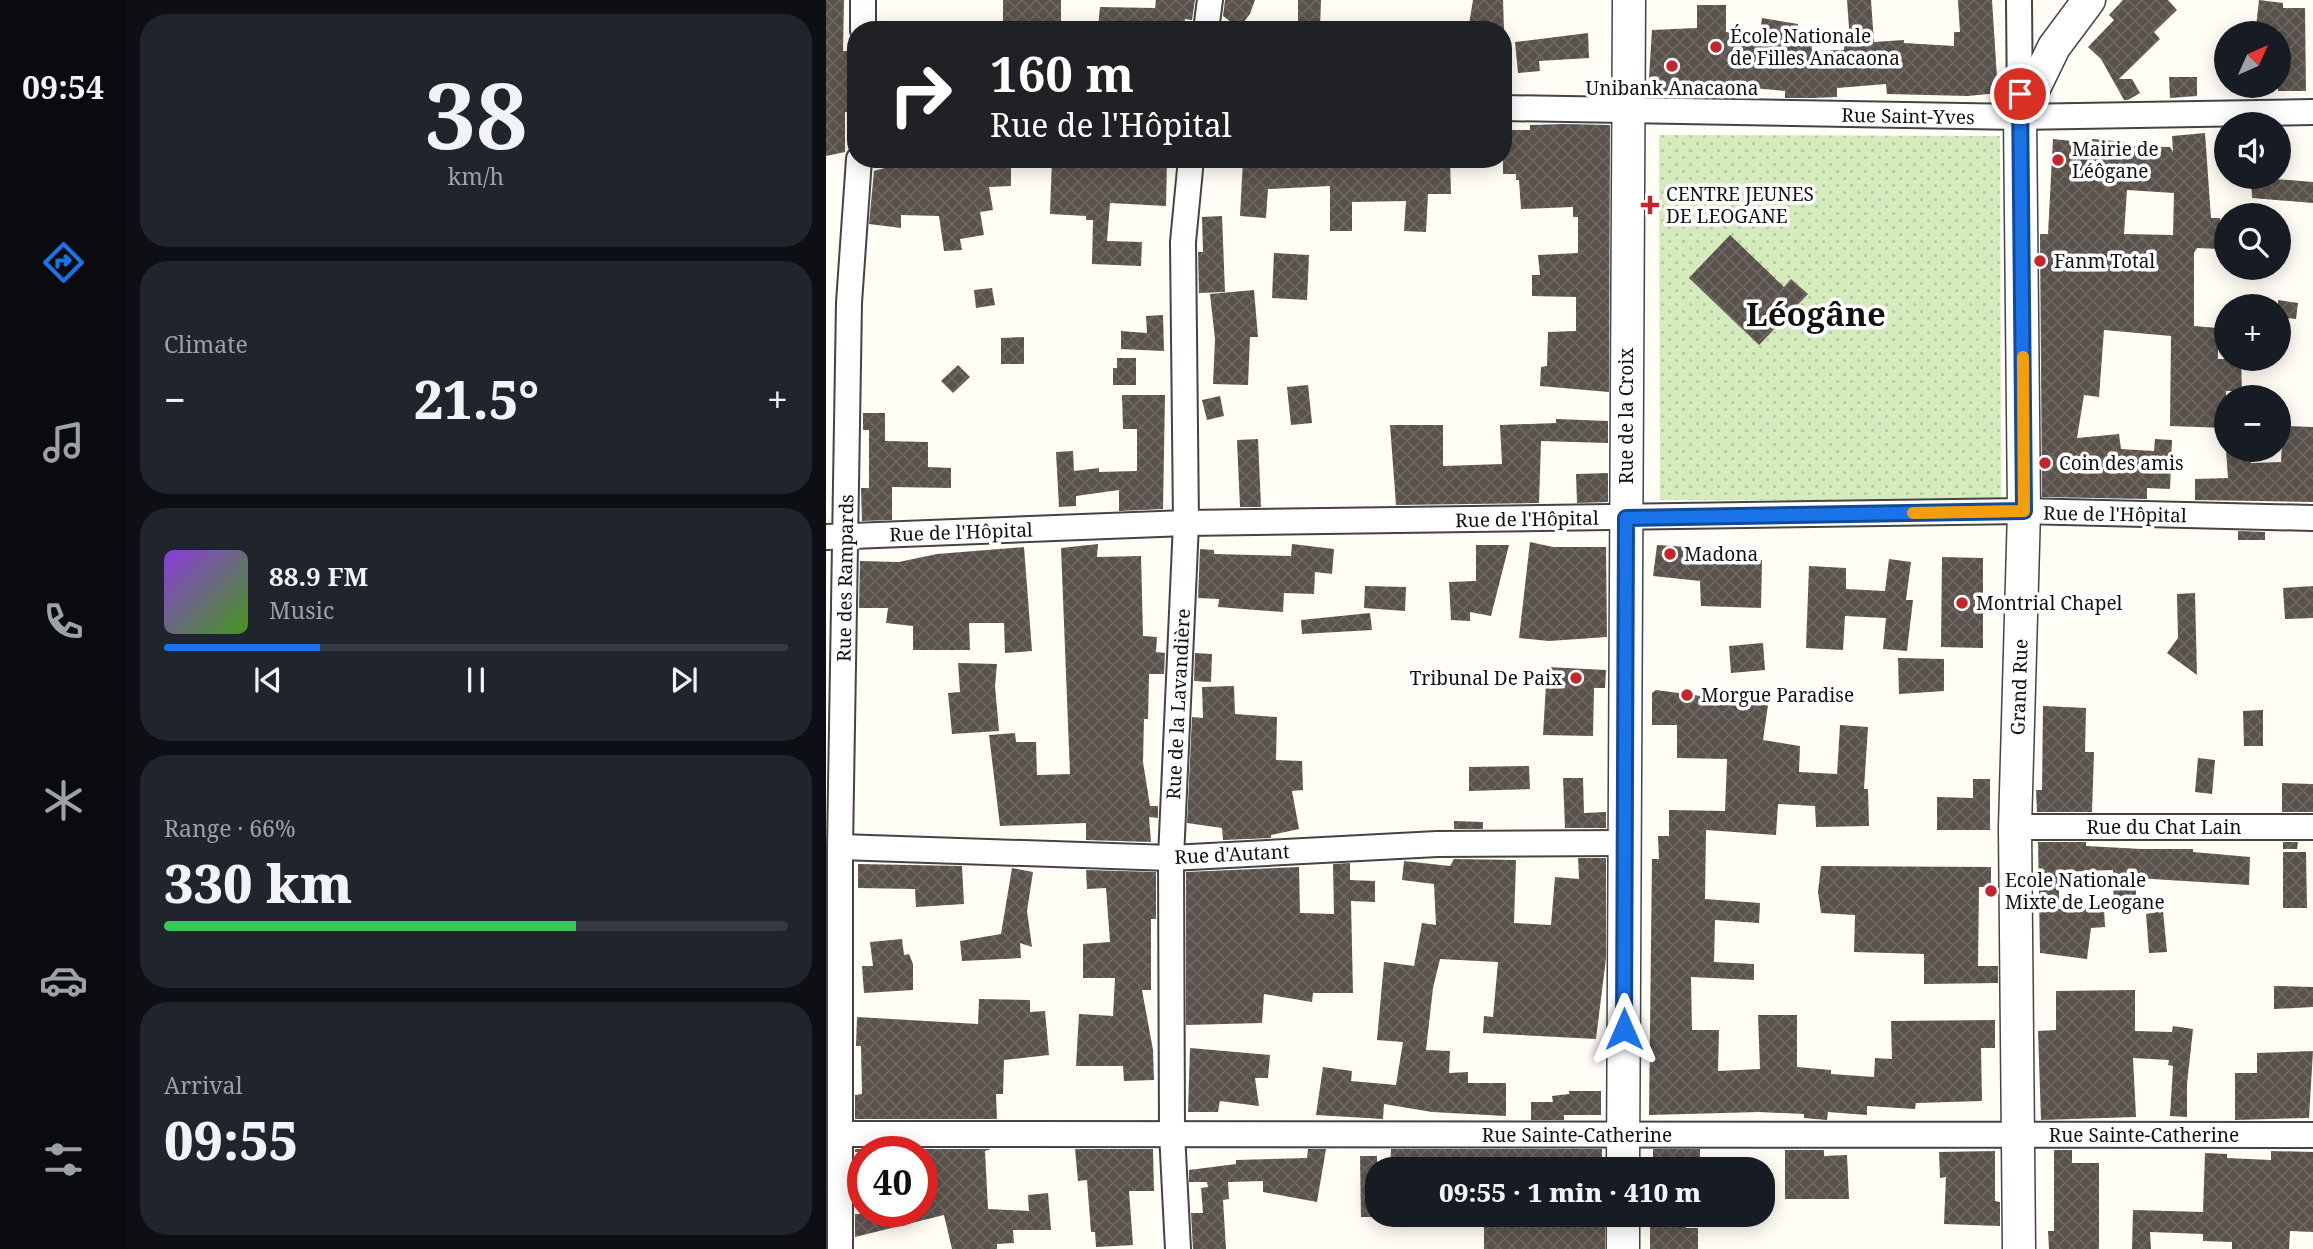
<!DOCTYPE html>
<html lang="en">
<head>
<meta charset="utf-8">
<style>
  body { margin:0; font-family:"Noto Serif",serif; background:#20242c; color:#f1f3f6; height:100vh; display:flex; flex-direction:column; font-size:26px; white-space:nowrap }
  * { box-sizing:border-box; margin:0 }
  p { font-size:23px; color:#9ea1a6 }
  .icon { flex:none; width:38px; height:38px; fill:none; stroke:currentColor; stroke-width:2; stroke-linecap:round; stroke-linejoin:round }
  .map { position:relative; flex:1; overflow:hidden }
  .sheet { display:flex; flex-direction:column; gap:14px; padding:14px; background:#0d0f14; width:700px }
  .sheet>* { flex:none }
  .guide { position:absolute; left:21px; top:21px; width:665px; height:147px; border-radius:28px; box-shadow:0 4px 18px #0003; background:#202124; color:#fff; overflow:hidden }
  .needle { width:46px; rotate:45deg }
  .controls { position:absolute; left:1388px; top:21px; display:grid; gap:14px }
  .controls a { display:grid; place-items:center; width:77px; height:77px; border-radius:50%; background:#171b24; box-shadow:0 4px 18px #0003; font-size:35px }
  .speed { position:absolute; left:21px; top:1136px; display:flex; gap:14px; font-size:35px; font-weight:700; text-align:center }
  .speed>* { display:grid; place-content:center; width:91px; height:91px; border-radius:50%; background:#171b24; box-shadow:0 4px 18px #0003; line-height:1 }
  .speed .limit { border:10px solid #d22; background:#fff; color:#111 }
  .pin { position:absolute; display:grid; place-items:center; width:60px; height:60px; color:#fff; margin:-30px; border:4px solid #fff; border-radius:50%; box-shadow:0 2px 7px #0007 }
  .me { position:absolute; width:77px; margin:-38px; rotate:0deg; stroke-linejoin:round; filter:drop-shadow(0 0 5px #0008) }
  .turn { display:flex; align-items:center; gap:24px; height:147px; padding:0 28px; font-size:32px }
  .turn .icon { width:91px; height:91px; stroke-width:2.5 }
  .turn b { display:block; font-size:49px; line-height:60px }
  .big { font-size:52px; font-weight:800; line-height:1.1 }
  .sheet .card { flex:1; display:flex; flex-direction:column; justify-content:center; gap:10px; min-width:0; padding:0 24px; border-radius:28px; background:#20242c }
  .sheet .dial { align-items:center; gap:0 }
  .dial b { font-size:91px; line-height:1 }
  .song { display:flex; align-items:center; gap:21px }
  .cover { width:84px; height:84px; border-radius:10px; background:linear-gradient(135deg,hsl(270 70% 55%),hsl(100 70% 35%)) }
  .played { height:7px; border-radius:4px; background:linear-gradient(90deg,#1a73e8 25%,#363941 25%) }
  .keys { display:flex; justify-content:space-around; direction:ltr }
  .heat { display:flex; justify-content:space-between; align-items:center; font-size:38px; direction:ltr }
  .charge { height:10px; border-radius:5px; background:linear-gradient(90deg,#34c759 66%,#363941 0) }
  .trip { position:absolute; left:539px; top:1157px; width:410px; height:70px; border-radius:28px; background:#171b24; box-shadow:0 4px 18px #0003; font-weight:800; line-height:70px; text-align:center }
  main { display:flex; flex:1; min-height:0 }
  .tabs { display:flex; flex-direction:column; width:126px; justify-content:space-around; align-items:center; background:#090b0e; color:#9ea1a6 }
  .tabs .icon { width:49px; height:49px }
  .tabs .on { color:#1a73e8 }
  .tabs b { font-size:32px; color:#f1f3f6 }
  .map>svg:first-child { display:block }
</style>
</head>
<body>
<main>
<nav class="tabs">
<b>09:54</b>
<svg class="icon on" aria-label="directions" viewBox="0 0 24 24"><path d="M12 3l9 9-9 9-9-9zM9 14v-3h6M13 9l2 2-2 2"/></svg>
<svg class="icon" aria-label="music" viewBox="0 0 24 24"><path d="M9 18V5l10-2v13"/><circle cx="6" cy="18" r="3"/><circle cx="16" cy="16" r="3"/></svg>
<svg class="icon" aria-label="phone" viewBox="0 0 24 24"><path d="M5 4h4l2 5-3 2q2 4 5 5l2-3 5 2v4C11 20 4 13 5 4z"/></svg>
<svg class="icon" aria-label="climate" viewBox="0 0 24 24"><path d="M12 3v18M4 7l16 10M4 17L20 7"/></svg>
<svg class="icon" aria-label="car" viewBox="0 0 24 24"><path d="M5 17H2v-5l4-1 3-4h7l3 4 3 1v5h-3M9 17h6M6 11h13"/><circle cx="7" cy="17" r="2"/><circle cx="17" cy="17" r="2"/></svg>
<svg class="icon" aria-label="filters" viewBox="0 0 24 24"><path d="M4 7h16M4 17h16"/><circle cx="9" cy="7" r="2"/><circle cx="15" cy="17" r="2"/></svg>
</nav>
<section class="sheet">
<div class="card dial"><b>38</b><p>km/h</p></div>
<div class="card"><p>Climate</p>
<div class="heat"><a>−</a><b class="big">21.5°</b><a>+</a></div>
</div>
<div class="card">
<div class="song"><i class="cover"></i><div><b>88.9 FM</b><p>Music</p></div></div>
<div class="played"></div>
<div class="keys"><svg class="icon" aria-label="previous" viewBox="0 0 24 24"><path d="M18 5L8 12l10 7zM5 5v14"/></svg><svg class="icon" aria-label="pause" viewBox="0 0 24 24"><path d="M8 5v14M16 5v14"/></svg><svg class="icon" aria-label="next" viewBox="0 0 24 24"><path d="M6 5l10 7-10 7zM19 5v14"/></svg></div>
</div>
<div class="card"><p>Range · 66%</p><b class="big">330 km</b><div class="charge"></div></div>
<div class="card"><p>Arrival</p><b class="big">09:55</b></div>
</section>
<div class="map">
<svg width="1487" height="1249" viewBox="0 0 1487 1249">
  <defs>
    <pattern id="green-dots" width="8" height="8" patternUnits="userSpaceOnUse" patternTransform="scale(1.75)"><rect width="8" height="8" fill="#d5ebbd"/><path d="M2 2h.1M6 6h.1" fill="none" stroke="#b6c8a1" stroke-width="1.8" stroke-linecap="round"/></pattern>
    <pattern id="building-cross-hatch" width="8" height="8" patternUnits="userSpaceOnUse" patternTransform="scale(1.75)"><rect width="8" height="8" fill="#5a524d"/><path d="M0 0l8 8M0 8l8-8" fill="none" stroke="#6d6662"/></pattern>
  </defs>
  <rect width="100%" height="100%" fill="#fffdf5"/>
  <path fill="url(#green-dots)" d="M833 135 1174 136 1175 501 834 500Z"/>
  <g fill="url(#building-cross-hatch)" fill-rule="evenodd">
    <path d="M0 0H18L17 51H25L22 112H19V152L0 156Z"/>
    <rect x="177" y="0" width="58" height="30"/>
    <path d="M330 0H369L366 20 359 19 358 30 272 28 274 7 329 8Z"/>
    <path d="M399 0H429L424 14 413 28 397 16Z"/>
    <path d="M472 0H495L494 30H472Z"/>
    <path d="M647 0H677L678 30H642Z"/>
    <path d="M1021 0H1045L1048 42 1078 40V43L1128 46V32H1134L1132 0H1166L1172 93 1142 96 1061 94 1060 84 1011 88V97L986 98H959V91L917 87V89L869 90V95L822 94 826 30 871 28V5H900V32L934 33 936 18 972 24V36H985L986 51 1018 50 1019 40 1024 41Z"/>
    <path d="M1297 0H1342L1351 10 1328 32 1334 39 1293 79H1306L1314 93 1302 100H1298L1275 59 1262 47 1288 20 1283 15Z"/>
    <path d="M1433 0 1457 3V8H1479L1480 91H1452V30L1430 27Z"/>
    <path d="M762 33 763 58 713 61 714 71 692 73 689 42Z"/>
    <path d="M1343 77H1371V96L1344 98Z"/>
    <path d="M738 124 784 125 783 392 714 386 715 367 721 366 722 332 750 331V297L706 296V275H714L712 255 752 253V217H747V207L695 209 693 180H690V174H677V130H704V125Z"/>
    <path d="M1379 133 1385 218H1394L1393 249 1371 248 1368 253V326L1392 328V359H1415L1416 391H1400V428L1344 426 1345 336 1278 330 1273 397 1258 395 1251 438 1293 434 1295 449 1328 451 1329 439 1346 440 1344 489 1321 488V499L1216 497 1214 234H1222L1227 139 1265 143 1266 139 1299 142V146L1344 147 1347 152 1346 136ZM1301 190 1348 193 1347 235 1298 234Z"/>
    <path d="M63 159H114L115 167 150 159H185V186L163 187 167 210 154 212 158 235 134 239 136 250 118 251 113 216 75 215V228L43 224 48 171 62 167Z"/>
    <path d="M226 159H341L340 206 284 203 281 241 316 242 315 266 266 264 267 220H260V216L224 214Z"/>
    <path d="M504 159H624L625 194H602L600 232 578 231 580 201 526 202V231H504V186L442 189 440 218 414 216 417 160 453 161V168L504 166Z"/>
    <path d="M1425 177 1487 182V203L1426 198Z"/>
    <path d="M396 216 399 292 373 293 372 252H377L376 217Z"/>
    <path d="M904 235 958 287 965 279 982 294 933 345 863 278Z"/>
    <path d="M448 253 483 255 481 300 446 298Z"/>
    <path d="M166 288 169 305 150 308 148 290Z"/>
    <path d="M428 290 432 337H424L422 385 387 384 389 339 384 294Z"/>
    <path d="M1452 300 1472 303 1470 319 1452 317Z"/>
    <path d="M337 315 338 351 295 349V331L321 333 320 316Z"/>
    <path d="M198 337V364H175V338Z"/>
    <path d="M291 358H310V385H287V368H291Z"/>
    <path d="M132 365 144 377 127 393 115 381Z"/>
    <path d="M482 385 486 423 465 425 461 387Z"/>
    <path d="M296 395H339L337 509 293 511V490L250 496V506L233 507 230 452 247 451 248 471 273 468V472L311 471V429H297Z"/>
    <path d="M394 396 398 416 381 420 376 400Z"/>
    <path d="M37 413H59V441L102 442V467L125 468V488L66 487V520L36 521 35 488H43V430H37Z"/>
    <path d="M730 419 782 421V443L715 441 713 503 570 505 564 425H617V466L676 464 674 425 730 423Z"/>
    <path d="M1457 426 1487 427V502L1369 500V479L1402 478 1400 450H1423L1425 463 1455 462Z"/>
    <path d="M432 439 435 507H414L411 440Z"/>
    <path d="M782 473V502L751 503 750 474Z"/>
    <path d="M1412 531 1439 532V540H1412Z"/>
    <path d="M704 542 727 547H780L781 637 723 641 693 638Z"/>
    <path d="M272 544 271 557 315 556 317 636 331 637 330 652 339 653 338 674H323L322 719H318L317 762 324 806H332V818L323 817 325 842 260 840V823L174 826 163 735 189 733 190 742H210L211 775 244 774 235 548Z"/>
    <path d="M466 544 508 549 506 574 489 572 488 594 458 593 457 612 392 607 393 599 372 598 374 549 388 550V554L465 556Z"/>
    <path d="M650 545H683L665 616 644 612V621L625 620 623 582 650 581Z"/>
    <path d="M831 545 891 549 890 558 936 560 935 608 875 606 874 581 827 576Z"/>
    <path d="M198 547 206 651 179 653 178 623H143L144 650H87V626L60 623 62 608H33L34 561 73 562 111 554Z"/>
    <path d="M1116 557 1157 558V648L1115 647Z"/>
    <path d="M1063 559 1085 562 1080 600H1087L1081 651 1057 649 1060 618 1019 616 1017 650 980 648 983 566 1020 568V589L1059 591Z"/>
    <path d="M539 586 580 587 579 611 538 608Z"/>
    <path d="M1487 586V618L1459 619 1457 588Z"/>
    <path d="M1369 593 1371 675 1341 653 1352 638 1351 594Z"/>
    <path d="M544 613 546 630 476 634 475 620Z"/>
    <path d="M937 643 939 670 905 673 903 646Z"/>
    <path d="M369 653 386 654 385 682 368 681Z"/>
    <path d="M1072 658 1118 659V691L1073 694Z"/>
    <path d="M132 663 171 664 169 686 173 731 126 734 122 693 134 692Z"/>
    <path d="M721 667 780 670 779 688H768L767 736 717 735Z"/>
    <path d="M408 686 409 714 451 717 450 760 476 761 477 790 466 791 473 829 445 835V838L397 840 396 828 361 823 366 717 377 718 376 687Z"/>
    <path d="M830 690 942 705 937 740 974 746 973 772 1011 774 1014 725 1042 727 1038 789H1042L1043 826 990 827 989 806 952 804 950 835 880 830 879 899 934 903 933 923 889 920 888 962 928 964V980L865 977 866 1030H893L892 1071 934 1069 932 1015H971V1067L1005 1070V1074L1048 1077 1049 1058 1066 1059 1065 1021 1169 1020V1048H1155L1156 1101 1090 1103 1089 1109 1041 1106V1115L1002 1112 1001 1120 978 1118V1114L933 1112 823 1115 826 859H833L832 836H843V810L899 811 901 759 851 758V725H826V693Z"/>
    <path d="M1217 706 1260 708 1259 752H1268L1266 812H1211L1210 790H1216Z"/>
    <path d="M1437 710V746H1418L1417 711Z"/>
    <path d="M1372 758 1389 760 1386 794 1369 792Z"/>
    <path d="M703 766 704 789 643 791V767Z"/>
    <path d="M737 778H757L758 813 780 812V828H739Z"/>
    <path d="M1147 779H1164V830H1111V797L1147 798Z"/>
    <path d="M1456 783 1487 784V812H1456Z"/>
    <path d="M628 821 657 822V829H628Z"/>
    <path d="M1212 842H1260V846L1315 849H1367V852L1424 857 1423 885 1310 878V911H1288L1287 870 1233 872V909L1278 908 1279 927 1265 928 1261 959 1214 953Z"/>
    <path d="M1457 842H1472L1471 849H1457Z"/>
    <path d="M1457 852H1480L1481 908H1457Z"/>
    <path d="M752 858H780V958L770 1039 657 1033 658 1016 667 1017 672 962 614 959 607 988 600 1050 624 1051 623 1073 642 1072V1083H680V1116L606 1112 558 1104 557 1119 490 1115 497 1067 526 1071 525 1081 570 1085 577 1042 551 1040 558 962 588 966 596 923 610 925 608 884 576 880 578 861 624 866 628 859 690 860 688 923 725 925 729 877 753 879Z"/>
    <path d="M524 863V880L549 881V902L525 901 527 993H487L486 1002 438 994 436 1023 360 1025V872L473 867 474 913 508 914 507 864Z"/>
    <path d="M32 864 136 866 138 904 90 907 89 889 32 888Z"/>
    <path d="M995 866 1165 867V887H1153L1152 966H1172V983L1098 984V954L1028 952 1029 915 995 913 992 892Z"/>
    <path d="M186 868 207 872 201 911 206 947 194 943 195 958 136 961 134 941 175 934Z"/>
    <path d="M260 870 330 872V919H325V990H316L327 1050 328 1080 298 1081 297 1066H250L253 1014 287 1016 289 978H257V944L284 942 280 888 261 889Z"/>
    <path d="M1337 911 1341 952 1323 953 1320 914Z"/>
    <path d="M76 939 78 955 83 954 87 964V990L38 993 36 966H47L44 942Z"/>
    <path d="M1448 986 1487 987V1007L1448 1009Z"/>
    <path d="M1309 990V1031L1346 1032 1347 1026 1367 1029 1361 1084V1117L1344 1116 1347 1066 1342 1065 1343 1060 1307 1058 1310 1117 1215 1120 1212 1031 1230 1030V991Z"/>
    <path d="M153 999 204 1000V1012L219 1011 223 1055 178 1060 177 1094H170L171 1119H29V1095L36 1094 35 1046H30L31 1017 152 1024Z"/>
    <path d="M364 1048 444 1055 442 1078H429L433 1106 394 1101 392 1112H362Z"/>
    <path d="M1487 1051 1483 1118 1409 1120V1073H1431V1053Z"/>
    <path d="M743 1091H775V1115H738V1120H705V1102H727L726 1096 743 1094Z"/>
    <path d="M29 1149H165L159 1151 162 1209 203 1211 202 1195 222 1193 225 1230H187L188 1243 171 1244V1249H126L118 1215 29 1237V1214L96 1211V1152H29Z"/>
    <path d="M249 1149H327L328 1191H303L307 1245 270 1247 269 1232H265L261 1180 252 1181Z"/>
    <path d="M482 1149H500L491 1202 437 1192V1181L402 1182 403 1199 397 1200 400 1249H367L365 1213H377L375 1188 382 1187 381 1182H363V1170L410 1164V1160L481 1158Z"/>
    <path d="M565 1149H776V1169H564Z"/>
    <path d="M827 1149H874V1162L827 1163Z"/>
    <path d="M959 1150H998V1156L1021 1155 1023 1199H959Z"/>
    <path d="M1228 1150H1246V1163H1273V1249H1223L1222 1231H1228Z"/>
    <path d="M1169 1151V1201L1174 1202V1226L1118 1224 1120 1177 1114 1178 1113 1152Z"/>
    <path d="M1445 1151 1487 1152V1232L1464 1231 1463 1249H1406V1242L1377 1241V1234L1324 1232 1325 1249H1306L1307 1210 1377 1212 1379 1153 1401 1154V1158L1445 1160Z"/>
    <path d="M37 1154V1208H29V1155Z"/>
    <path d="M534 1156H551V1217H535Z"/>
    <path d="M824 1214H860V1228H872V1249H824Z"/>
    <path d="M658 1218 779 1225V1249H658Z"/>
  </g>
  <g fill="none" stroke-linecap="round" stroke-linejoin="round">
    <g stroke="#444" stroke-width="28">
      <g id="minor">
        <path d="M37 0V30"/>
        <path d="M1193 0 1194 113"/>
        <path d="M380 30 384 0"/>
        <path d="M677 108 1194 117 1487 112"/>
        <path d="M0 537 360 523 1198 511 1487 518"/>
        <path d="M1189 827H1487"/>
        <path d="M14 847 345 858 611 844 799 843"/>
        <path d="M15 1134 1487 1135"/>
        <path d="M14 1249V847L23 303 33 159"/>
        <path d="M352 1249 346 1133 345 858 360 523 357 242 365 159"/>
      </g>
    </g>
    <g stroke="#444" stroke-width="35">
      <g id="tertiary">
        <path d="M797 1169 803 0"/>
        <path d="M797 1249V1214"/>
        <path d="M1193 1249 1189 827 1198 511 1194 117 1228 47 1263 0"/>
      </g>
    </g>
    <use href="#minor" stroke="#fff" stroke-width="24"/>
    <use href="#tertiary" stroke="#fff" stroke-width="32"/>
  </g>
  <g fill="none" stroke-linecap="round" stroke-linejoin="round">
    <g stroke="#114b97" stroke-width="18">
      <path id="route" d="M798 1029 800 518 1198 511 1194 94"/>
    </g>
    <use href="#route" stroke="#1a73e8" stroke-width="12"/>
    <path stroke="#f59e0b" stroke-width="12" d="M1087 513 1198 511 1197 357"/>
  </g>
  <g fill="#c4262e" stroke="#fff" stroke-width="2.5">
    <circle cx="890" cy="47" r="7"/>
    <circle cx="846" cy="66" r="7"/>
    <circle cx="1232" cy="160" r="7"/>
    <path d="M820.5 194.5h7v7h7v7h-7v7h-7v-7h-7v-7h7z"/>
    <circle cx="1214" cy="261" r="7"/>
    <circle cx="1219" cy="463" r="7"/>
    <circle cx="844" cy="554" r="7"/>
    <circle cx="1136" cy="603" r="7"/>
    <circle cx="750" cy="678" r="7"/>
    <circle cx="861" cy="695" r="7"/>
    <circle cx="1165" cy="891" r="7"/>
  </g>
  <g text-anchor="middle" stroke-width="7" stroke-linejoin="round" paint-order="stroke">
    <g font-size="19" fill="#111" stroke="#fff" text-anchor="start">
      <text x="904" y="43">École Nationale<tspan x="904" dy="22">de Filles Anacaona</tspan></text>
      <text x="846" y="95" text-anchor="middle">Unibank Anacaona</text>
      <text x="1246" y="156">Mairie de<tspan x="1246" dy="22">Léôgane</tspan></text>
      <text x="840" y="201">CENTRE JEUNES<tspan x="840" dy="22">DE LEOGANE</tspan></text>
      <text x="1228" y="268">Fanm Total</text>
      <text x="1233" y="470">Coin des amis</text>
      <text x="858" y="561">Madona</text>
      <text x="1150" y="610">Montrial Chapel</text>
      <text x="736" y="685" text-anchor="end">Tribunal De Paix</text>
      <text x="875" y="702">Morgue Paradise</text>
      <text x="1179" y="887">Ecole Nationale<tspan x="1179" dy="22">Mixte de Leogane</tspan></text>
    </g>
    <g font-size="19" fill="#111" stroke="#fff">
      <text transform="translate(1082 116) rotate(1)" y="7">Rue Saint-Yves</text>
      <text transform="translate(800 416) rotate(-90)" y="7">Rue de la Croix</text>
      <text transform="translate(1289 514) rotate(1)" y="7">Rue de l'Hôpital</text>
      <text transform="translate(701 519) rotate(-1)" y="7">Rue de l'Hôpital</text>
      <text transform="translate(135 532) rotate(-2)" y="7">Rue de l'Hôpital</text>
      <text transform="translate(19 578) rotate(-89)" y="7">Rue des Rampards</text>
      <text transform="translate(1193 687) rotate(-88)" y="7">Grand Rue</text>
      <text transform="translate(352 704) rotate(-87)" y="7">Rue de la Lavandière</text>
      <text x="1338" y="834">Rue du Chat Lain</text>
      <text transform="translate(406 854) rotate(-3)" y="7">Rue d'Autant</text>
      <text x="751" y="1142">Rue Sainte-Catherine</text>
      <text x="1318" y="1142">Rue Sainte-Catherine</text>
    </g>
    <g font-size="33" font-weight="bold" fill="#111" stroke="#fff">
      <text x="990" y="326">Léogâne</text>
    </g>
  </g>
</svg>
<div class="controls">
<a><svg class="needle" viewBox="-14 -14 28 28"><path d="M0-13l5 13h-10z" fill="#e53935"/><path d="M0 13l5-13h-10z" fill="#9ea1a6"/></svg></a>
<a><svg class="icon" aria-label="sound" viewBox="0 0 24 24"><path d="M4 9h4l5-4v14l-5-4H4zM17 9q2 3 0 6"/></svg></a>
<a><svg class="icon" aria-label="search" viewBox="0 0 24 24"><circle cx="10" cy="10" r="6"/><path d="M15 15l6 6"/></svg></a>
<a>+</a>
<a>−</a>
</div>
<div class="speed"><div class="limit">40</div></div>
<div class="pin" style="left:1194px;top:94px;background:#d93025"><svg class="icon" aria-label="arrive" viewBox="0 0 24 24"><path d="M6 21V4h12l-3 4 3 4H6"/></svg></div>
<svg class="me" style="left:798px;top:1029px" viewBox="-20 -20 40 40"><path d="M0-17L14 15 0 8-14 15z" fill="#1a73e8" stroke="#fff" stroke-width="4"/></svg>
<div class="trip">09:55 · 1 min · 410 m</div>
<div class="guide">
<div class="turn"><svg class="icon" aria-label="right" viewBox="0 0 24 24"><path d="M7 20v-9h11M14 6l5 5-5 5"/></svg><div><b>160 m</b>Rue de l'Hôpital</div></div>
</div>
</div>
</main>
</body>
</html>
